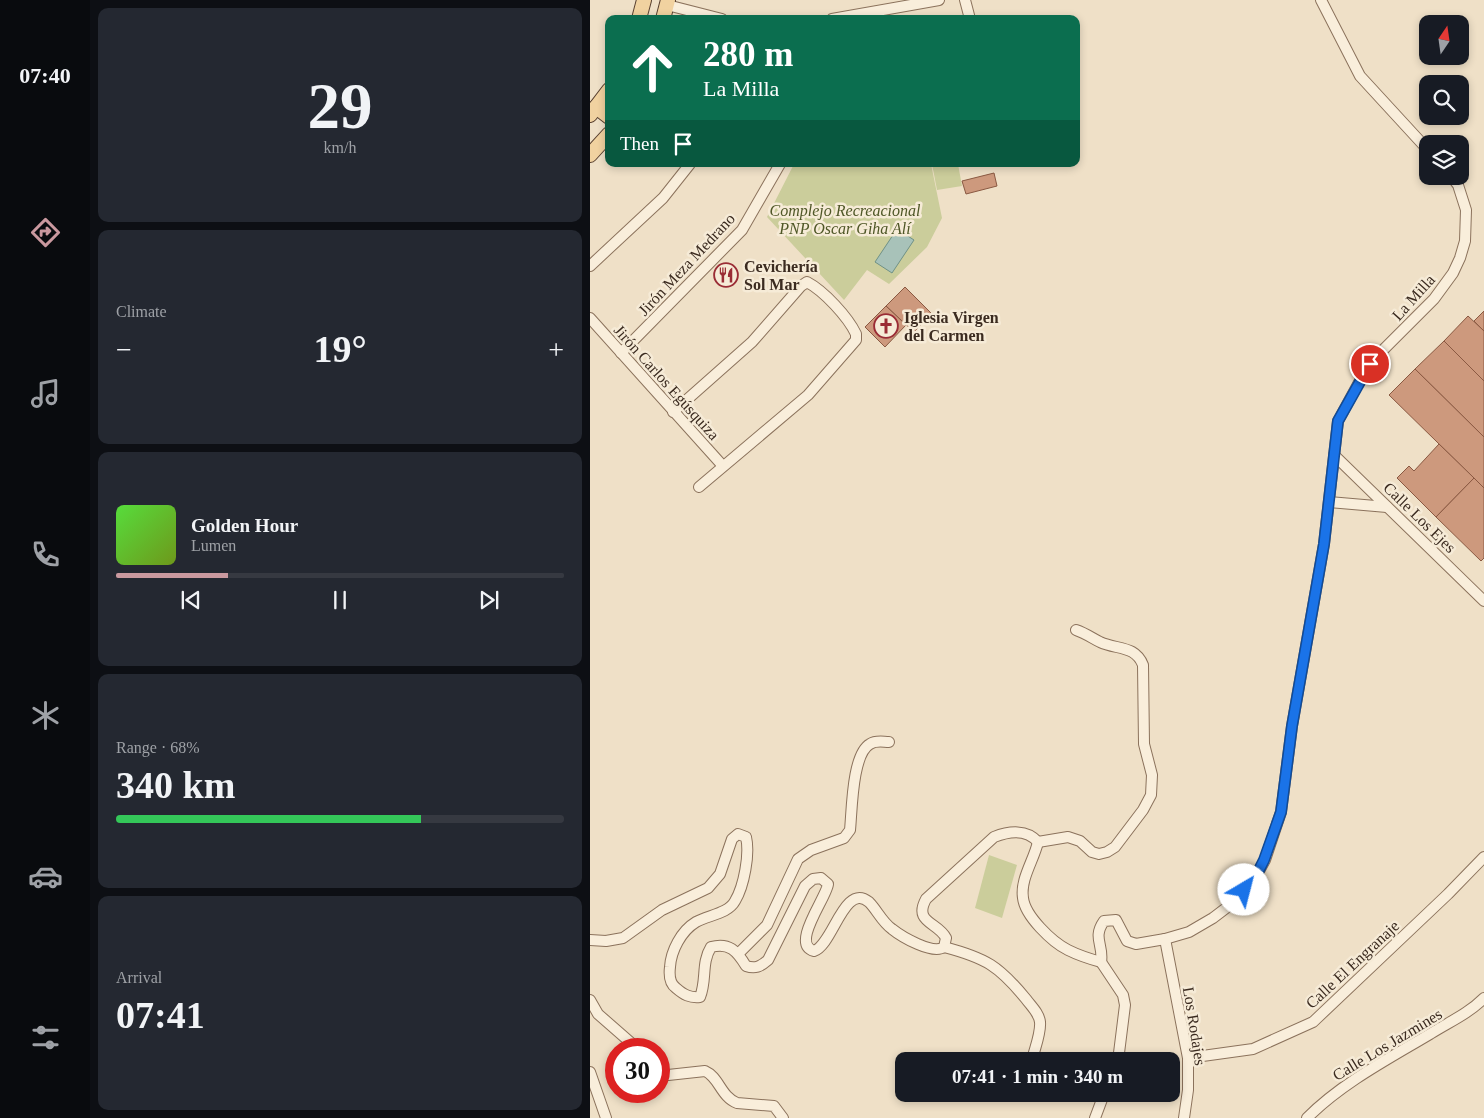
<!DOCTYPE html>
<html lang="en">
<head>
<meta charset="utf-8">
<style>
  body { margin:0; font-family:"Times New Roman",serif; background:#242831; color:#f1f3f6; height:100vh; display:flex; flex-direction:column; font-size:19px; white-space:nowrap }
  * { box-sizing:border-box; margin:0 }
  p { font-size:16px; color:#9ea1a6 }
  .icon { flex:none; width:28px; height:28px; fill:none; stroke:currentColor; stroke-width:2; stroke-linecap:round; stroke-linejoin:round }
  .map { position:relative; flex:1; overflow:hidden }
  .side { display:flex; flex-direction:column; gap:8px; padding:8px; background:#0d0f14; width:500px }
  .side>* { flex:none }
  .banner { position:absolute; left:15px; top:15px; width:475px; height:152px; border-radius:10px; box-shadow:0 2px 8px #0003; background:#0b6e4f; color:#fff; overflow:hidden }
  .needle { width:32px; rotate:13deg }
  .tools { position:absolute; left:829px; top:15px; display:grid; gap:10px }
  .tools a { display:grid; place-items:center; width:50px; height:50px; border-radius:10px; background:#171b24; box-shadow:0 2px 8px #0003; font-size:25px }
  .speed { position:absolute; left:15px; top:1038px; display:flex; gap:10px; font-size:25px; font-weight:700; text-align:center }
  .speed>* { display:grid; place-content:center; width:65px; height:65px; border-radius:50%; background:#171b24; box-shadow:0 2px 8px #0003; line-height:1 }
  .speed .limit { border:8px solid #d22; background:#fff; color:#111 }
  .pin { position:absolute; display:grid; place-items:center; width:42px; height:42px; color:#fff; margin:-21px; border:2px solid #fff; border-radius:50%; box-shadow:0 1px 5px #0007 }
  .me { position:absolute; width:55px; margin:-28px; rotate:37deg; stroke-linejoin:round; filter:drop-shadow(0 0 4px #0008) }
  .turn { display:flex; align-items:center; gap:18px; height:105px; padding:0 15px; font-size:22px }
  .turn .icon { width:65px; height:65px; stroke-width:2.5 }
  .turn b { display:block; font-size:35px; line-height:42px }
  .then { display:flex; align-items:center; height:48px; padding:0 15px; background:#0003; gap:10px; font-size:19px }
  .big { font-size:38px; font-weight:800; line-height:1.1 }
  .side .tile { flex:1; display:flex; flex-direction:column; justify-content:center; gap:8px; min-width:0; padding:0 18px; border-radius:10px; background:#242831 }
  .side .dial { align-items:center; gap:0 }
  .dial b { font-size:65px; line-height:1 }
  .song { display:flex; align-items:center; gap:15px }
  .cover { width:60px; height:60px; border-radius:8px; background:linear-gradient(135deg,hsl(110 70% 55%),hsl(80 70% 35%)) }
  .played { height:5px; border-radius:2px; background:linear-gradient(90deg,#ca999f 25%,#363941 25%) }
  .keys { display:flex; justify-content:space-around; direction:ltr }
  .heat { display:flex; justify-content:space-between; align-items:center; font-size:28px; direction:ltr }
  .charge { height:8px; border-radius:4px; background:linear-gradient(90deg,#34c759 68%,#363941 0) }
  .trip { position:absolute; left:305px; top:1052px; width:285px; height:50px; border-radius:10px; background:#171b24; box-shadow:0 2px 8px #0003; font-weight:800; line-height:50px; text-align:center }
  main { display:flex; flex:1; min-height:0 }
  .menu { display:flex; flex-direction:column; width:90px; justify-content:space-around; align-items:center; background:#090b0e; color:#9ea1a6 }
  .menu .icon { width:35px; height:35px }
  .menu .current { color:#ca999f }
  .menu b { font-size:22px; color:#f1f3f6 }
  .map>svg:first-child { display:block }
</style>
</head>
<body>
<main>
<nav class="menu">
<b>07:40</b>
<svg class="icon current" aria-label="directions" viewBox="0 0 24 24"><path d="M12 3l9 9-9 9-9-9zM9 14v-3h6M13 9l2 2-2 2"/></svg>
<svg class="icon" aria-label="music" viewBox="0 0 24 24"><path d="M9 18V5l10-2v13"/><circle cx="6" cy="18" r="3"/><circle cx="16" cy="16" r="3"/></svg>
<svg class="icon" aria-label="phone" viewBox="0 0 24 24"><path d="M5 4h4l2 5-3 2q2 4 5 5l2-3 5 2v4C11 20 4 13 5 4z"/></svg>
<svg class="icon" aria-label="climate" viewBox="0 0 24 24"><path d="M12 3v18M4 7l16 10M4 17L20 7"/></svg>
<svg class="icon" aria-label="car" viewBox="0 0 24 24"><path d="M5 17H2v-5l4-1 3-4h7l3 4 3 1v5h-3M9 17h6M6 11h13"/><circle cx="7" cy="17" r="2"/><circle cx="17" cy="17" r="2"/></svg>
<svg class="icon" aria-label="filters" viewBox="0 0 24 24"><path d="M4 7h16M4 17h16"/><circle cx="9" cy="7" r="2"/><circle cx="15" cy="17" r="2"/></svg>
</nav>
<section class="side">
<div class="tile dial"><b>29</b><p>km/h</p></div>
<div class="tile"><p>Climate</p>
<div class="heat"><a>−</a><b class="big">19°</b><a>+</a></div>
</div>
<div class="tile">
<div class="song"><i class="cover"></i><div><b>Golden Hour</b><p>Lumen</p></div></div>
<div class="played"></div>
<div class="keys"><svg class="icon" aria-label="previous" viewBox="0 0 24 24"><path d="M18 5L8 12l10 7zM5 5v14"/></svg><svg class="icon" aria-label="pause" viewBox="0 0 24 24"><path d="M8 5v14M16 5v14"/></svg><svg class="icon" aria-label="next" viewBox="0 0 24 24"><path d="M6 5l10 7-10 7zM19 5v14"/></svg></div>
</div>
<div class="tile"><p>Range · 68%</p><b class="big">340 km</b><div class="charge"></div></div>
<div class="tile"><p>Arrival</p><b class="big">07:41</b></div>
</section>
<div class="map">
<svg width="894" height="1118" viewBox="0 0 894 1118">
  <rect width="100%" height="100%" fill="#efe0c7"/>
  <g fill="#cbcd9b">
    <path d="M204 164H341L352 218 337 247 299 284 277 270 254 300 177 217Z"/>
    <path d="M342 164H368L372 186 347 190Z"/>
    <path d="M399 855 427 865 412 918 385 908Z"/>
  </g>
  <path fill="#a8c2b9" stroke="#6f9186" d="M307 229 324 240 302 273 285 262Z"/>
  <g fill="#cd997d" stroke="#8a5942">
    <path d="M404 173 407 186 376 194 372 181Z"/>
    <path d="M315 287 342 314 324 332 296 306Z"/>
    <path d="M296 306 316 325 295 347 275 327Z"/>
    <path d="M894 311V331L884 321Z"/>
    <path d="M878 316 894 331V381L854 341Z"/>
    <path d="M854 341 894 381V437L825 369Z"/>
    <path d="M825 369 894 437V488L799 395Z"/>
    <path d="M849 444 884 478 846 517 807 478 819 466 824 471Z"/>
    <path d="M884 478 894 488V558L891 561 846 517Z"/>
  </g>
  <g fill="none" stroke-linecap="round" stroke-linejoin="round">
    <g stroke="#8b725c" stroke-width="12">
      <g id="minor">
        <path d="M375 0 380 19"/>
        <path d="M731 0 770 76 838 150"/>
        <path d="M77 5 132 19"/>
        <path d="M242 19 349 0"/>
        <path d="M0 266 73 198 100 164"/>
        <path d="M0 318 132 465"/>
        <path d="M31 353 152 230 190 164"/>
        <path d="M83 412 162 342 211 286 217 282C234 291 258 317 266 334V340L218 395 109 487"/>
        <path d="M744 455 894 601"/>
        <path d="M739 502 797 507"/>
        <path d="M448 842 478 837 490 841 502 852 509 854 517 852 525 847 553 810 561 795 562 775 554 744 553 665C545 645 527 650 510 642 502 638 495 633 486 630"/>
        <path d="M448 842C444 860 430 879 433 898 435 916 462 942 478 950 488 955 500 959 511 962"/>
        <path d="M575 939 598 1058V1090L594 1118"/>
        <path d="M0 940 16 941 33 938 72 910 118 888 130 874 142 839 148 834 156 837C160 854 154 886 145 901 138 914 118 915 106 922 91 931 81 951 80 967 79 975 79 983 86 988 94 995 100 998 110 997 117 980 111 963 121 947 139 942 147 951 156 966 165 969 170 967 178 960L215 886 223 879 231 878 238 884C237 897 200 944 224 951 243 945 254 882 279 902 287 910 292 922 302 929 312 937 343 955 354 947L356 938C348 922 323 923 336 899L404 837C419 831 437 829 448 842"/>
        <path d="M354 947C396 958 409 966 436 999 441 1006 449 1013 450 1022 451 1032 446 1045 443 1056"/>
        <path d="M149 953 177 925 208 859 221 850 254 838 260 830C262 811 262 754 280 744 286 740 293 742 299 742"/>
        <path d="M511 962C514 945 502 938 514 921L526 920 537 941 546 944 575 939 599 932 623 918 644 902 665 878 675 860 691 812 702 726 734 544 748 421 779 364 844 299 863 273 870 258 875 241 876 210 868 185 861 176"/>
        <path d="M511 962 533 995 535 1005 528 1061"/>
        <path d="M0 1000 8 1014 48 1049"/>
        <path d="M598 1058 663 1049 723 1022 858 894 894 857"/>
        <path d="M0 1072 16 1118"/>
        <path d="M69 1076 115 1071C129 1077 131 1097 147 1103L184 1106 193 1118"/>
        <path d="M505 1118 514 1094"/>
        <path d="M717 1118C752 1083 798 1059 840 1034 859 1022 878 1014 894 998"/>
      </g>
    </g>
    <g stroke="#594030" stroke-width="16">
      <g id="major">
        <path d="M49 19 54 0"/>
        <path d="M73 19 78 0"/>
        <path d="M6 107 19 117"/>
        <path d="M0 115 19 90"/>
        <path d="M0 155 19 134"/>
      </g>
    </g>
    <use href="#minor" stroke="#f9eedb" stroke-width="10"/>
    <use href="#major" stroke="#f1d2a0" stroke-width="14"/>
  </g>
  <g fill="none" stroke-linecap="round" stroke-linejoin="round">
    <g stroke="#114b97" stroke-width="12">
      <path id="route" d="M654 890 665 878 674 860 691 812 702 726 734 544 748 421 780 364"/>
    </g>
    <use href="#route" stroke="#1a73e8" stroke-width="9"/>
  </g>
  <defs>
    <g id="restaurant-ring" transform="scale(1.25)"><circle r="9.5" fill="#f6ebd7" stroke="#9a2c35" stroke-width="1.5"/><path d="M-5-6h1v4h1v-4h1v4h1v-4h1v5L-1.5 .5V6h-2V.5L-5-1ZM5-6V6H3V1.5H1.5Q1.5-4 5-6Z" fill="#9a2c35"/></g>
    <g id="church-ring" transform="scale(1.25)"><circle r="9.5" fill="#f6ebd7" stroke="#9a2c35" stroke-width="1.5"/><path d="M-1.2-6h2.4v3.5h3.3v2.4h-3.3V6h-2.4V-.1h-3.3v-2.4h3.3Z" fill="#9a2c35"/></g>
  </defs>
  <g fill-rule="evenodd">
    <use href="#restaurant-ring" x="136" y="275"/>
    <use href="#church-ring" x="296" y="326"/>
  </g>
  <g text-anchor="middle" stroke-width="5" stroke-linejoin="round" paint-order="stroke">
    <g font-size="16" font-style="italic" fill="#4f5727" stroke="#f6ebd7">
      <text x="255" y="216">Complejo Recreacional<tspan x="255" dy="18">PNP Oscar Giha Alí</tspan></text>
    </g>
    <g font-size="16" fill="#3b2b20" stroke="#f6ebd7">
      <text transform="translate(96 264) rotate(-47)" y="6">Jirón Meza Medrano</text>
      <text transform="translate(823 297) rotate(-48)" y="6">La Milla</text>
      <text transform="translate(77 382) rotate(48)" y="6">Jirón Carlos Egúsquiza</text>
      <text transform="translate(830 517) rotate(44)" y="6">Calle Los Ejes</text>
      <text transform="translate(762 964) rotate(-43)" y="6">Calle El Engranaje</text>
      <text transform="translate(605 1026) rotate(81)" y="6">Los Rodajes</text>
      <text transform="translate(797 1044) rotate(-31)" y="6">Calle Los Jazmines</text>
    </g>
    <g font-size="16" font-weight="bold" fill="#3b2b20" stroke="#f6ebd7" text-anchor="start">
      <text x="154" y="272">Cevichería<tspan x="154" dy="18">Sol Mar</tspan></text>
      <text x="314" y="323">Iglesia Virgen<tspan x="314" dy="18">del Carmen</tspan></text>
    </g>
  </g>
</svg>
<div class="tools">
<a><svg class="needle" viewBox="-14 -14 28 28"><path d="M0-13l5 13h-10z" fill="#e53935"/><path d="M0 13l5-13h-10z" fill="#9ea1a6"/></svg></a>
<a><svg class="icon" aria-label="search" viewBox="0 0 24 24"><circle cx="10" cy="10" r="6"/><path d="M15 15l6 6"/></svg></a>
<a><svg class="icon" aria-label="layers" viewBox="0 0 24 24"><path d="M12 4l9 5-9 5-9-5zM3 14l9 5 9-5"/></svg></a>
</div>
<div class="speed"><div class="limit">30</div></div>
<div class="pin" style="left:780px;top:364px;background:#d93025"><svg class="icon" aria-label="arrive" viewBox="0 0 24 24"><path d="M6 21V4h12l-3 4 3 4H6"/></svg></div>
<svg class="me" style="left:654px;top:890px" viewBox="-20 -20 40 40"><circle r="19" fill="#fff"/><path d="M0-13L10 11 0 6-10 11z" fill="#1a73e8"/></svg>
<div class="trip">07:41 · 1 min · 340 m</div>
<div class="banner">
<div class="turn"><svg class="icon" aria-label="ahead" viewBox="0 0 24 24"><path d="M12 20V5M6 11l6-6 6 6"/></svg><div><b>280 m</b>La Milla</div></div>
<div class="then">Then<svg class="icon" aria-label="arrive" viewBox="0 0 24 24"><path d="M6 21V4h12l-3 4 3 4H6"/></svg></div>
</div>
</div>
</main>
</body>
</html>
